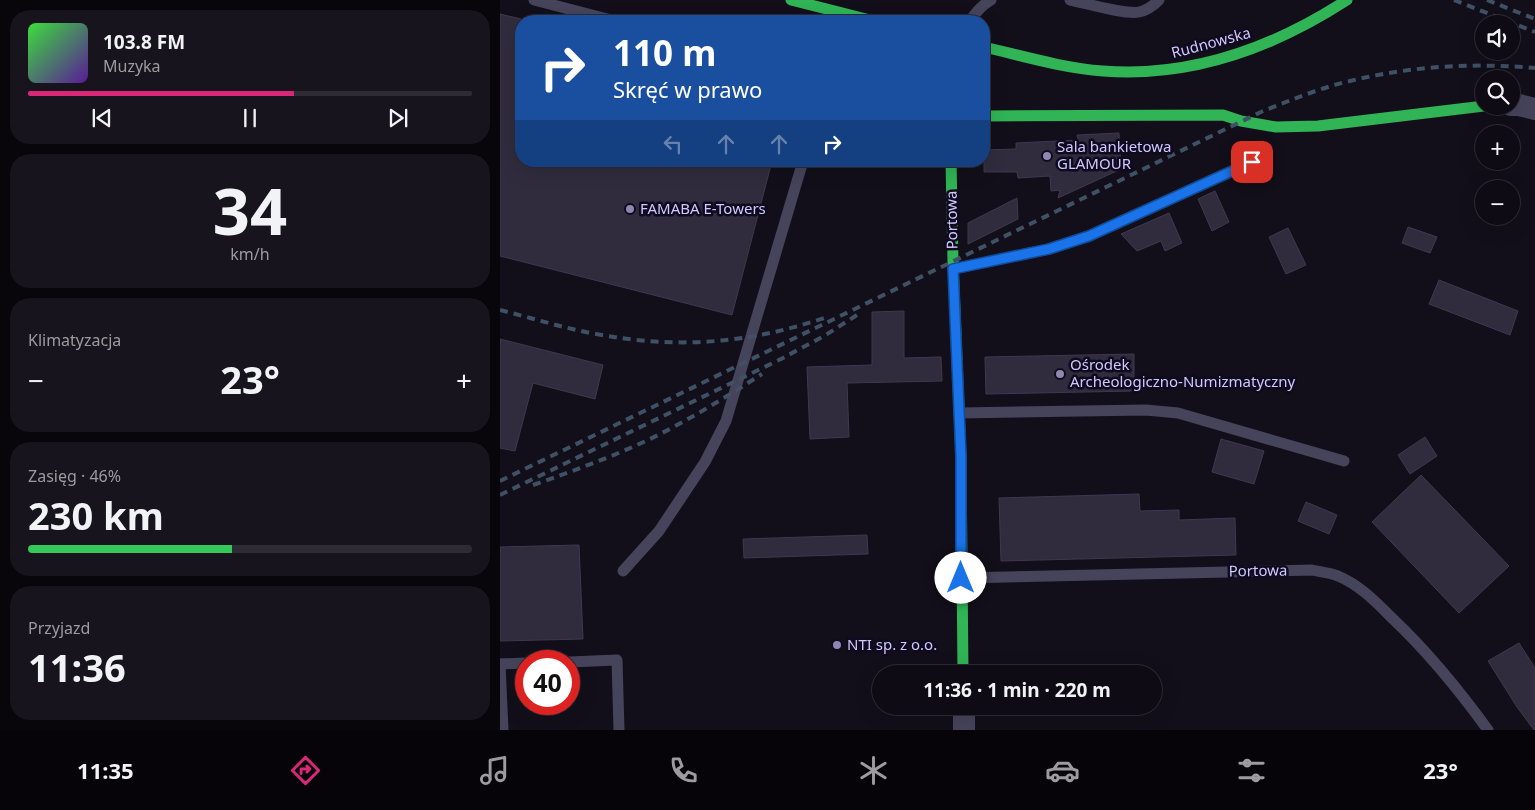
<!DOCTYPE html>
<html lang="pl">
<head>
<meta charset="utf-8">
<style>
  body { margin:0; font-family:"Noto Sans",sans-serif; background:#17141d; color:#f1f3f6; height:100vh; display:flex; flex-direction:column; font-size:19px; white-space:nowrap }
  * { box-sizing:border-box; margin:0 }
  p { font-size:16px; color:#9b9ba0 }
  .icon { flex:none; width:28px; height:28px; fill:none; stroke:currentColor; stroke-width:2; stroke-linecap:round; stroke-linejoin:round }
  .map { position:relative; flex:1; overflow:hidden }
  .panel { display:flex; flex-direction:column; gap:10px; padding:10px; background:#08060b; width:500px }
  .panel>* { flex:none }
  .banner { position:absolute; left:15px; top:15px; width:475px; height:152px; border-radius:20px; box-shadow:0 5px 20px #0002,0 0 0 1px #2e2b34; background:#1a4fa0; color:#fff; overflow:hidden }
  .tools { position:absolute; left:975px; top:15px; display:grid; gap:10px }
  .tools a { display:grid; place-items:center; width:45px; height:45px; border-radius:50%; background:#0e0b14; box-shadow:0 5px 20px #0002,0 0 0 1px #2e2b34; font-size:25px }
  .speed { position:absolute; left:15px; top:650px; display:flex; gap:10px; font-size:25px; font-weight:700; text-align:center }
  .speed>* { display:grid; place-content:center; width:65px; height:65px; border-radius:50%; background:#0e0b14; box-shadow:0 5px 20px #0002,0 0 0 1px #2e2b34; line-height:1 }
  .speed .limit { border:8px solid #d22; background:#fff; color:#111 }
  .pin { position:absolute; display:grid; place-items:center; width:42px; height:42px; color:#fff; margin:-21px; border-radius:10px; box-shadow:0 2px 8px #0006 }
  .me { position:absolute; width:55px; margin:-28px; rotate:0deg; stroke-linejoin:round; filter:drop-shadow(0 0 4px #0008) }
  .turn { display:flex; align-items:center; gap:18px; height:105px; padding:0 15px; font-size:22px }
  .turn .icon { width:65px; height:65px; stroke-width:2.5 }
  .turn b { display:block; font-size:35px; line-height:42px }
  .lanes { display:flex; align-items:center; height:48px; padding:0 15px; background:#0003; justify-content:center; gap:25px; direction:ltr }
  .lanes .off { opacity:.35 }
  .big { font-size:38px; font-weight:700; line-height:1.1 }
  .panel .tile { flex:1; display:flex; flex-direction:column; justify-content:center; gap:8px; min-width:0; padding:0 18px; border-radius:20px; background:#17141d }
  .panel .dial { align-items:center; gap:0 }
  .dial b { font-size:65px; line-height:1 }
  .song { display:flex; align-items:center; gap:15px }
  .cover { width:60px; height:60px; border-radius:8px; background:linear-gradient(135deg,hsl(120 70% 55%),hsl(270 70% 35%)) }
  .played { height:5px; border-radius:2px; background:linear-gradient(90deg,#db2777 60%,#2e2b34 60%) }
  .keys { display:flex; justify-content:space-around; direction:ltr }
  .heat { display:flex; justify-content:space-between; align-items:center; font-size:28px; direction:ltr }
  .charge { height:8px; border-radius:4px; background:linear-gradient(90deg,#34c759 46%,#2e2b34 0) }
  .trip { position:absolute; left:372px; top:665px; width:290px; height:50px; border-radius:25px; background:#0e0b14; box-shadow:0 5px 20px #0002,0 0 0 1px #2e2b34; font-weight:700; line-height:50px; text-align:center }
  .tab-bar { display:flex; height:80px; justify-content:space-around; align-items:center; background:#060408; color:#9b9ba0 }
  .tab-bar .icon { width:35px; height:35px }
  .tab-bar .on { color:#db2777 }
  .tab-bar b { font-size:22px; color:#f1f3f6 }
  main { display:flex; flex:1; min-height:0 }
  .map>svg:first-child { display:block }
</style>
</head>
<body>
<main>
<section class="panel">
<div class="tile">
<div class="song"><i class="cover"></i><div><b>103.8 FM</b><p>Muzyka</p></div></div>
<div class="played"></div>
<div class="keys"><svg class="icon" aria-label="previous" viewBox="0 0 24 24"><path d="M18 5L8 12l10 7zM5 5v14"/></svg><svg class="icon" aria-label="pause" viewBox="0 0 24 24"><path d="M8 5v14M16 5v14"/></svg><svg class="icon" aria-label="next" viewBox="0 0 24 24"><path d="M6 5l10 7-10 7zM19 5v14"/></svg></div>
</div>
<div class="tile dial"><b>34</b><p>km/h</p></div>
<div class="tile"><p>Klimatyzacja</p>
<div class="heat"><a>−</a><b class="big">23°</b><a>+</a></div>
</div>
<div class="tile"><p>Zasięg · 46%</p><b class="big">230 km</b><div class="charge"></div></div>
<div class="tile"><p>Przyjazd</p><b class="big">11:36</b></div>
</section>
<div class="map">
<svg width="1035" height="730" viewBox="0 0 1035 730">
  <rect width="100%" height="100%" fill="#120f1a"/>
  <g fill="#302c3d" stroke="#3e394f">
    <path d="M0 14 21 19V161H272L232 315 0 256Z"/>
    <path d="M619 133 621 169 558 198 560 190 551 191 550 176 518 178 517 172H484V150L516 149V143L578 140 577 135Z"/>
    <path d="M715 191 729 222 712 231 698 199Z"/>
    <path d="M517 198 518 219 468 244V223Z"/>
    <path d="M669 213 682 243 665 251 661 241 637 251 621 234Z"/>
    <path d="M908 227 937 237 930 253 902 243Z"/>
    <path d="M788 228 806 265 786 274 769 237Z"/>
    <path d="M939 280 1018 311 1010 335 929 304Z"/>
    <path d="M404 311V358L441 357 442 381 347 383 349 437 310 439 307 367 372 365V312Z"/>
    <path d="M0 339 103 365 95 399 33 383 15 451 0 448Z"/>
    <path d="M634 354V391L486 394 485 357Z"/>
    <path d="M925 437 937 456 910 474 898 455Z"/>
    <path d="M721 439 764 451 754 484 712 472Z"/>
    <path d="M921 475 1009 566 959 613 872 522Z"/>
    <path d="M639 494 640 511 679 510V520L735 518 736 555 501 561 499 498Z"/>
    <path d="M806 502 837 515 829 534 798 521Z"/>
    <path d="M367 535 368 554 244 558 243 539Z"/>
    <path d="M79 545 83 639 0 641V547Z"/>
    <path d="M1019 643 1035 668V730H1034L1017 707 988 661Z"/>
  </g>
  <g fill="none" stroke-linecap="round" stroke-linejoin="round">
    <g stroke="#46445b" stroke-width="11">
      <path d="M34 0 115 21"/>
      <path d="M570 0C585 3 626 15 639 12 648 10 653 6 659 0"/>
      <path d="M470 21C476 12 482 5 491 0"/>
      <path d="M453 269 549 249 589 236 752 162"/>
      <path d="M459 413 646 410 678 413 844 461"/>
      <path d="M123 571 159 531 205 462 226 421 303 161"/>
      <path d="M462 578 812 570C821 572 830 573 838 576 860 585 877 603 893 619 929 653 959 690 988 730"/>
      <path d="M69 662 117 660 119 730"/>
      <path d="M0 664 3 730"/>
      <path d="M0 664 26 663"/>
    </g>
    <g stroke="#46445b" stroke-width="22">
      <path d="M1011 105H1019L1035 109"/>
      <path d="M464 706V730"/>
    </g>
    <g stroke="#30b455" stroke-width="11">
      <path d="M291 0 374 21"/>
      <path d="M484 47C523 56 563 68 603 71 692 78 773 48 847 0"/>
      <path d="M484 116 723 115 741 121 776 127 818 126 984 106"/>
      <path d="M451 161 453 261 461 457 463 674"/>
    </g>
    <g stroke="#3f5165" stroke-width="4" stroke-dasharray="8 6" stroke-linecap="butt">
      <path d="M954 0 1035 32"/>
      <path d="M987 0 1035 19"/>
      <path d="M0 310C32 318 63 328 96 334 176 349 247 344 324 318"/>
      <path d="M0 481 763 111C786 102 808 93 831 86 897 67 967 62 1035 68"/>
      <path d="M33 485C73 471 112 457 150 439 189 420 226 397 262 374"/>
      <path d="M0 495 281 359 324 336 357 315"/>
    </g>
  </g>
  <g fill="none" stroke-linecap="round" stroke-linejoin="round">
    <g stroke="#114b97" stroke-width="12">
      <path id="route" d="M461 578V457L453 269 549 249 589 236 752 162"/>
    </g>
    <use href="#route" stroke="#1a73e8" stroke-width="9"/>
  </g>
  <g fill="#8f87af" stroke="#0f0b1e" stroke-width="2">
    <circle cx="547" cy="156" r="5"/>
    <circle cx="130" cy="209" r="5"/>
    <circle cx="560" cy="374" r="5"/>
    <circle cx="337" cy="645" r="5"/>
  </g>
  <g text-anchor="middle" stroke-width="5" stroke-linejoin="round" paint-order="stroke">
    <g font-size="15" fill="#d2c8ff" stroke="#0f0b1e">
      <text transform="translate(711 43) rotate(-15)" y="5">Rudnowska</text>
      <text transform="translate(452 220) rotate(-91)" y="5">Portowa</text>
      <text transform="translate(758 571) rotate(-1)" y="5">Portowa</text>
    </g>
    <g font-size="15" fill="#d2c8ff" stroke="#0f0b1e" text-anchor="start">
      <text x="557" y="152">Sala bankietowa<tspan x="557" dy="17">GLAMOUR</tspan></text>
      <text x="140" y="214">FAMABA E-Towers</text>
      <text x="570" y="370">Ośrodek<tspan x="570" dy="17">Archeologiczno-Numizmatyczny</tspan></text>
      <text x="347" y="650">NTI sp. z o.o.</text>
    </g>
  </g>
</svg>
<div class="tools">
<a><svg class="icon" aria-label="sound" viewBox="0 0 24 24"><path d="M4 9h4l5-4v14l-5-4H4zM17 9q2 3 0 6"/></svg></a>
<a><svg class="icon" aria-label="search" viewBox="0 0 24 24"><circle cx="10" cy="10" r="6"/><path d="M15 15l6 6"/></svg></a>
<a>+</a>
<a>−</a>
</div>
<div class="speed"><div class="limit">40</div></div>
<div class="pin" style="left:752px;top:162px;background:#d93025"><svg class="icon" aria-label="arrive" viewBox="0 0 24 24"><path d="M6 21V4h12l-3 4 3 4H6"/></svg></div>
<svg class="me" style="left:461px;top:578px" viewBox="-20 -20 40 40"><circle r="19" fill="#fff"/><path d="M0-13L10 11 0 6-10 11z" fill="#1a73e8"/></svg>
<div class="trip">11:36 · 1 min · 220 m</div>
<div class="banner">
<div class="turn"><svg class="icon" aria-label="right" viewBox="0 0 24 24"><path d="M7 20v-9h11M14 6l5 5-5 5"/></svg><div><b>110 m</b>Skręć w prawo</div></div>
<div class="lanes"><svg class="icon off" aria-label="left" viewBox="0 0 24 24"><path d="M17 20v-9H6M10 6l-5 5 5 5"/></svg><svg class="icon off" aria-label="ahead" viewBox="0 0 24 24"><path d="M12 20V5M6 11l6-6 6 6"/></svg><svg class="icon off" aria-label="ahead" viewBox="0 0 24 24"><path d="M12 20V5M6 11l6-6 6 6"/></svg><svg class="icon" aria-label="right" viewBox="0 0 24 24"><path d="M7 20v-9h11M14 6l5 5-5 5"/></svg></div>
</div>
</div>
</main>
<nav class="tab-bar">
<b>11:35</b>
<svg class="icon on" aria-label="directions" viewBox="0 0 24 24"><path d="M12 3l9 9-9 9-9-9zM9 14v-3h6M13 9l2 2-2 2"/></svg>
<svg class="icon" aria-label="music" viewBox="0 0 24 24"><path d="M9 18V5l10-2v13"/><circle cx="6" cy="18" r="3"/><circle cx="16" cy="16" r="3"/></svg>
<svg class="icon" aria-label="phone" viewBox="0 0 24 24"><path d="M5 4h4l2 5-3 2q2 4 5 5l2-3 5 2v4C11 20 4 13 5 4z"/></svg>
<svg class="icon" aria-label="climate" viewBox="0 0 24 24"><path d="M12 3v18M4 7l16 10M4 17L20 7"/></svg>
<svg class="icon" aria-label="car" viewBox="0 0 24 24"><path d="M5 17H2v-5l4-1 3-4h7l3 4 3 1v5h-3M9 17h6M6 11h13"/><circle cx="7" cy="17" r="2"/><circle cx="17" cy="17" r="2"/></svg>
<svg class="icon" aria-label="filters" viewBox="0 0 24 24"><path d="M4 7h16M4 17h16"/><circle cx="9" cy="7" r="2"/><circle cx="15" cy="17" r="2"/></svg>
<b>23°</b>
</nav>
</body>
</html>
